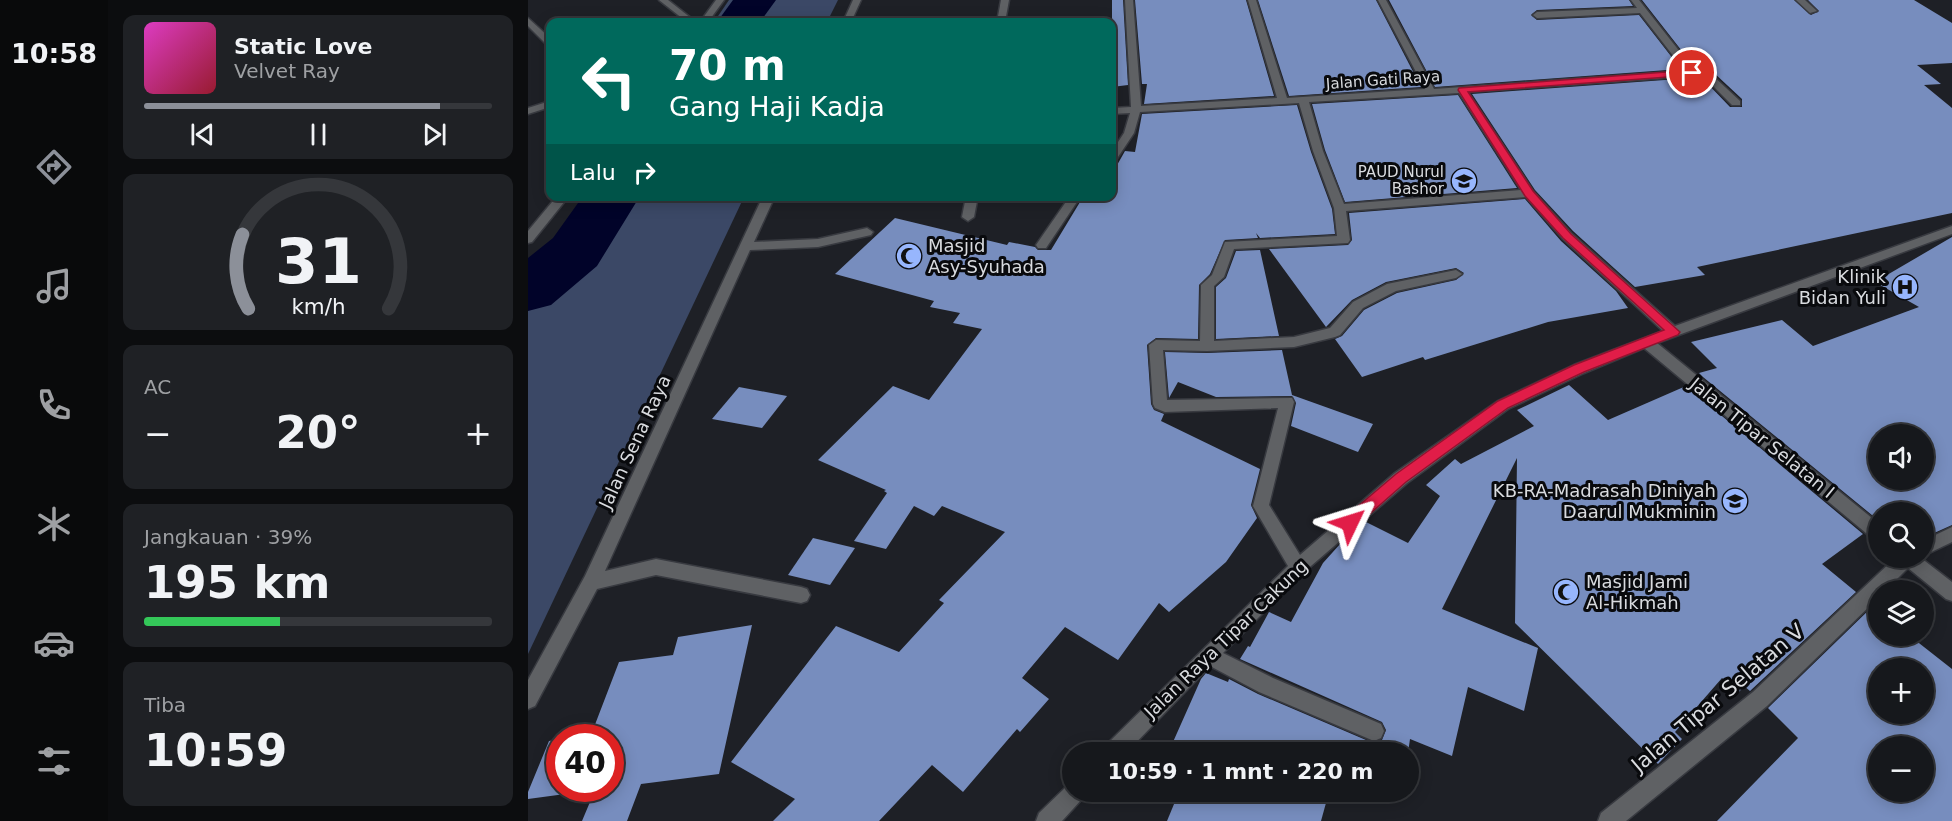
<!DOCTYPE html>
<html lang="id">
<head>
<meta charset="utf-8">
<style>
  body { margin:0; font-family:"DejaVu Sans",sans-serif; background:#1f2125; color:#f1f3f6; height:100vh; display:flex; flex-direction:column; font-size:22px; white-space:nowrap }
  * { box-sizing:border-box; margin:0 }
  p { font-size:20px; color:#9ea0a3 }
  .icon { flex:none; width:33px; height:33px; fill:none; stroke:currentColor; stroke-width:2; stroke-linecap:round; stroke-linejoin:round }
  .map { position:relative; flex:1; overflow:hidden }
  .panel { display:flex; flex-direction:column; gap:15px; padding:15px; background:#0c0d0f; width:420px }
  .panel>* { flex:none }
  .banner { position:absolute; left:18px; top:18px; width:570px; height:183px; border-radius:12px; box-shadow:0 3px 15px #0003,0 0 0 2px #35373b; background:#00695c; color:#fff; overflow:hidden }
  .buttons { position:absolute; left:1340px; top:424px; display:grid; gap:12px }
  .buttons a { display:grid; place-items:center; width:66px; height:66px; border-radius:50%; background:#16181c; box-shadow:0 3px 15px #0003,0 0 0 2px #35373b; font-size:30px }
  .speed { position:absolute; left:18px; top:724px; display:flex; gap:12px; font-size:30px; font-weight:700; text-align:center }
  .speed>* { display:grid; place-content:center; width:78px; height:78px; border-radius:50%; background:#16181c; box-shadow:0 3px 15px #0003,0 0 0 2px #35373b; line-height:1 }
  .speed .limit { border:9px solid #d22; background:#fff; color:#111 }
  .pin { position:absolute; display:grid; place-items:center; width:51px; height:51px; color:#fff; margin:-26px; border:3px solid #fff; border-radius:50%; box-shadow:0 2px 6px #0007 }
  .me { position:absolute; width:66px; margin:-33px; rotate:49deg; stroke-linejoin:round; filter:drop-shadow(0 0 4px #0008) }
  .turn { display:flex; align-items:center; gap:21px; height:126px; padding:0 24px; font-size:27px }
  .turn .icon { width:78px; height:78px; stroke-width:2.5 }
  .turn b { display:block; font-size:42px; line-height:51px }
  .then { display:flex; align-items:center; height:57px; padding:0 24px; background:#0003; gap:12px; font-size:22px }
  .big { font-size:45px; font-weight:700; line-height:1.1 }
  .panel .card { flex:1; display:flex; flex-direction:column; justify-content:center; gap:9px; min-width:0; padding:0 21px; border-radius:12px; background:#1f2125 }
  .panel .dial { align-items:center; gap:0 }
  .dial svg { height:156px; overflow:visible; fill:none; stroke:#35373b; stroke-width:7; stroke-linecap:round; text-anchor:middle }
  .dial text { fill:#f1f3f6; stroke:none }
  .song { display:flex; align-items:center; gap:18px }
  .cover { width:72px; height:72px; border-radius:9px; background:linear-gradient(135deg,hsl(310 70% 55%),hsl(350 70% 35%)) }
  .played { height:6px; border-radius:3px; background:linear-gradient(90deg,#8c9099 85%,#35373b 85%) }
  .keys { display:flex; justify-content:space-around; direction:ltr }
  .heat { display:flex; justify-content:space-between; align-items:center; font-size:33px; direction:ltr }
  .charge { height:9px; border-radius:4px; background:linear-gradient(90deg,#34c759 39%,#35373b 0) }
  .trip { position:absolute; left:534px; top:742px; width:357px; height:60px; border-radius:30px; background:#16181c; box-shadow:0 3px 15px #0003,0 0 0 2px #35373b; font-weight:700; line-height:60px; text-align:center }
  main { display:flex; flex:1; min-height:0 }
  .dock { display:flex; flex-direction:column; width:108px; justify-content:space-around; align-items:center; background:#090a0b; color:#9ea0a3 }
  .dock .icon { width:42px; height:42px }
  .dock .active { color:#8c9099 }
  .dock b { font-size:27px; color:#f1f3f6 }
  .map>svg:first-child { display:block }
</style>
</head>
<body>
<main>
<nav class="dock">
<b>10:58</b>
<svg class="icon active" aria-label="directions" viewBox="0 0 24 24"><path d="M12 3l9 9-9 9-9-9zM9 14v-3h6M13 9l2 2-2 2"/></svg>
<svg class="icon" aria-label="music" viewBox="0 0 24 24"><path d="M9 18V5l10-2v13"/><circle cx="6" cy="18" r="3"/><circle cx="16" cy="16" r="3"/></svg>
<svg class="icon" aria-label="phone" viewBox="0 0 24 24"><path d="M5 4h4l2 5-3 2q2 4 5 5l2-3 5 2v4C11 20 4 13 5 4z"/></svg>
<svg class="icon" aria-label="climate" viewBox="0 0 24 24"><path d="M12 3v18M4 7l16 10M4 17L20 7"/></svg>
<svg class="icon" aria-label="car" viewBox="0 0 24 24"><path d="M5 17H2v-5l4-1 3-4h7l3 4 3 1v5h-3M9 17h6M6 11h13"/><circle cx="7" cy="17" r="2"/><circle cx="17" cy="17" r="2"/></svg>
<svg class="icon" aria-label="filters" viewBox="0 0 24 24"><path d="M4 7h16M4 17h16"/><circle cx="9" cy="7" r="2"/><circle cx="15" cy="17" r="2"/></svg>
</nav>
<section class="panel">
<div class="card">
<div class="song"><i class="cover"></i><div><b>Static Love</b><p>Velvet Ray</p></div></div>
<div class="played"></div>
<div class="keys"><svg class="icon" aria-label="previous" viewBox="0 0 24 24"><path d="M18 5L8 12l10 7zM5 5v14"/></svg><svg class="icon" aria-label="pause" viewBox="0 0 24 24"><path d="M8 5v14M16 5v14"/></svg><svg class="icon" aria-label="next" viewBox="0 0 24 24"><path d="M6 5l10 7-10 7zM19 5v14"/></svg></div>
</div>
<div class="card dial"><svg viewBox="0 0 100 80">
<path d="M14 69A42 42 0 1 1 86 69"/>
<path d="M14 69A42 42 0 0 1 11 31" stroke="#8c9099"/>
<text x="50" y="56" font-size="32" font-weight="700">31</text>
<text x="50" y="72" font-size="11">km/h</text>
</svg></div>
<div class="card"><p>AC</p>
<div class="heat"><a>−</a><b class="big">20°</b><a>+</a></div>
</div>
<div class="card"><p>Jangkauan · 39%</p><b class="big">195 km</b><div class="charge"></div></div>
<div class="card"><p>Tiba</p><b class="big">10:59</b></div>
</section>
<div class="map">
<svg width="1424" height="821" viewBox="0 0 1424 821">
  <rect width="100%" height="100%" fill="#1e2026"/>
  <g fill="#3b4866">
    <path d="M201 0H310L299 22H186Z"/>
    <path d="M65 197H216L0 654V289Z"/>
  </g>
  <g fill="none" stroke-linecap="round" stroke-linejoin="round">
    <g fill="#010329" fill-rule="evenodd">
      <path d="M205 0H248L232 22H189Z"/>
      <path d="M55 196H112L69 266 23 305 0 311V258L25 238Z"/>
    </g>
  </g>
  <g fill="#778dbe" fill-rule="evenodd">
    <path d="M584 0H595L600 85 584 87Z"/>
    <path d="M607 0H718L746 96 616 104 619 84H614Z"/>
    <path d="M730 0H848L893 87 761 96Z"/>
    <path d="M861 0H1101L1105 6 1009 10 1003 15 1009 20 1111 15 1153 69 907 87Z"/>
    <path d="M1114 0H1266L1283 15 1291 11 1280 0H1386L1424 23V63L1389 65 1413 84 1396 85 1424 108V213L1169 267 1177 275 1107 287 1045 231 1007 190 944 94 1164 78 1176 80 1202 107H1214V99L1185 72 1168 69Z"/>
    <path d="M930 95 989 188 817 202 797 150 784 104Z"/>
    <path d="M769 105 783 152 804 209 807 234 732 238 728 233 730 238 697 240 682 274 671 285 670 339 628 338 619 345 623 404 626 410 636 414 633 421 732 469 723 505 729 518 698 562 641 612 631 603 590 660 537 627 494 678 521 699 492 732 489 729 435 792 404 765 351 821H245L267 799 203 762 308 626 371 652 416 603 411 600 477 532 414 506 406 516 386 506 358 549 326 541 359 493 356 491 358 490 290 460 365 386 401 400 454 329 425 323 432 313 402 307 406 301 307 274 367 218 479 245 481 242 507 247 510 250H523L552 202 569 203 572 196H584V174L597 151 607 152 614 114Z"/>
    <path d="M997 199 1033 241 1088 291 1100 308 1020 322 897 360 895 357 834 377 807 339 814 336 836 310 869 293 928 280 936 273 928 268 858 282 824 300 798 327 741 249 820 245 824 240 821 213Z"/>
    <path d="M1424 237V525L1395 538V513H1350V520L1175 377 1171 373 1189 368 1163 342 1254 320 1285 346 1391 307 1347 282ZM1350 435H1395V480H1350Z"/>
    <path d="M732 250 751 336 688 339V287L698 278 708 251Z"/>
    <path d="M754 350 764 395 845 424 830 452 763 426 768 403 764 396 688 397 650 382 641 398 637 352 679 353Z"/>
    <path d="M1041 385 1080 420 1158 386 1335 534 1294 564 1328 592 1222 691 1216 686 1211 692 1194 678 1147 732 1154 739 1130 764 987 623 989 458 914 609 1010 648 996 711 940 687 924 756 882 739 880 753H647L641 751 673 679 678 673 700 682 701 679 730 694 845 743 854 740 858 730 854 722 712 659 720 646 722 647 741 612 763 622 795 563 813 543 838 522 880 543 912 496 898 485 927 459 933 464 1006 426 989 410Z"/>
    <path d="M211 387 259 396 234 428 184 419Z"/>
    <path d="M285 538 327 548 302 585 260 575Z"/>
    <path d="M1345 606 1350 610V636H1382L1424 669V821H1189L1270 738 1240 708ZM1350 669H1395V714H1350ZM1350 747H1395V792H1350Z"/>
    <path d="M224 625 191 774 113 784 99 821H54L67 790 0 799V792L21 741 32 739V789H82V738H43L63 735 91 662 145 655 150 637Z"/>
    <path d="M651 792H801L793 821H639Z"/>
  </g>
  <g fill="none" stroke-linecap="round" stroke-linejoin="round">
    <g stroke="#383a40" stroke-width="3">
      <g id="minor">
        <path d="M131 0H140L168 22H159Z"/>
        <path d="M188 0H196L180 22H172Z"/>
        <path d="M325 0H333L323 22H315Z"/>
        <path d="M473 0H481L477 22H469Z"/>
        <path d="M597 0H605L613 106 749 98 720 0H728L759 98 897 89 850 0H858L906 89 1157 71 1112 13 1009 18 1005 15 1009 12 1109 8 1103 0H1111L1167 71 1183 74 1212 101V105H1204L1177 78 1164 76 940 92 1005 191 1043 233 1147 326 1424 226V234L1129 343 1350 523V540L1344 538 1116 348 1056 373 980 409 879 483 776 572 695 653 745 678 853 724 856 731 853 738 846 741 839 738 731 692 682 666 598 753H574L577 746 760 566 725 506 750 408 637 412 627 408 625 404 621 345 628 340 672 341 673 285 684 275 697 242 809 236 806 208 785 151 771 103 612 112 606 133 588 160 584 161V151L596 133 602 113 584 114V108L603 107ZM931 93 993 190 816 204 795 151 781 102ZM998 197 1035 239 1135 331 1046 365 970 401 867 473 772 555 741 505 766 402 764 398 639 400 635 350 679 351 766 347 807 337 812 335 835 308 868 291 928 278 934 274 928 270 859 284 825 302 802 328 766 337 686 341V286L696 277 706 249 820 243 822 240 818 211Z"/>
        <path d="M1268 0H1277L1289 11 1282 13Z"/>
        <path d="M0 18 22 38V46L19 45 0 26Z"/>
        <path d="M22 101V107L0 114V108Z"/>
        <path d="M29 196H41L4 242 0 243V231Z"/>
        <path d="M235 196H247L226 242 290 239 339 228 345 232 343 235 290 247 222 250 77 571 128 559 273 587 279 589 282 595 279 601 273 603 128 575 69 589 7 706 0 709V680L57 576Z"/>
        <path d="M438 196H450L446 217 440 221 434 217Z"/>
        <path d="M542 196H553L518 248H510L508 245Z"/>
        <path d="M1424 527V542L1395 556V541Z"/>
        <path d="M1367 558H1393L1424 582V601L1418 599 1380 568 1357 591H1350V598L1239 706 1098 821H1070L1073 813 1225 692Z"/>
        <path d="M544 782V792H558L554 799 534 821H508L511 813 540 785Z"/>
      </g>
    </g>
    <use href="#minor" fill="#5f6164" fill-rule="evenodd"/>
  </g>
  <path fill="#e11d48" stroke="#92132f" stroke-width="1.5" d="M1164 70 1168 73 1167 75 940 92 1005 191 1043 234 1152 332 1150 335 1056 372 980 408 878 482 827 527 822 529 816 527 814 523 816 518 868 474 970 401 1046 365 1136 330 1035 238 997 196 930 90 931 88Z"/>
  <defs>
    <g id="school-disc" transform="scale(1.35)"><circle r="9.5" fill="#97b6fd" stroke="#090a0d"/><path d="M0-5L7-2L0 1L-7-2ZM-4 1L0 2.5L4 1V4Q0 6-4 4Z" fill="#111"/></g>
    <g id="mosque-disc" transform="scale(1.35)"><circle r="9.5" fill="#97b6fd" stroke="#090a0d"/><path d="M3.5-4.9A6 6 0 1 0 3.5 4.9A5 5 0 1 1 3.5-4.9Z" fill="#111"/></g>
    <g id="hospital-disc" transform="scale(1.35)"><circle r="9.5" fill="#97b6fd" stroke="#090a0d"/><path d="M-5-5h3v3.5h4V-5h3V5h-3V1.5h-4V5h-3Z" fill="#111"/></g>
  </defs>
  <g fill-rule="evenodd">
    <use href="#school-disc" x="936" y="181"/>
    <use href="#mosque-disc" x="381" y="256"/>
    <use href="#hospital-disc" x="1377" y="287"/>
    <use href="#school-disc" x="1207" y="501"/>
    <use href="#mosque-disc" x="1038" y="592"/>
  </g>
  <g text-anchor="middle" stroke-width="6" stroke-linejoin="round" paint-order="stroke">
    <g font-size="15" fill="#d9dbdf" stroke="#090a0d">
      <text transform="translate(855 80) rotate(-4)" y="5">Jalan Gati Raya</text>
    </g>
    <g font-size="15" fill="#d9dbdf" stroke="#090a0d" text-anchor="end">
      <text x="916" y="177">PAUD Nurul<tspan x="916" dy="17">Bashor</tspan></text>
    </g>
    <g font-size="18" fill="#d9dbdf" stroke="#090a0d" text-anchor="start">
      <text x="400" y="252">Masjid<tspan x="400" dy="21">Asy-Syuhada</tspan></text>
      <text x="1358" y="283" text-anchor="end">Klinik<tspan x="1358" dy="21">Bidan Yuli</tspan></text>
      <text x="1188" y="497" text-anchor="end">KB-RA-Madrasah Diniyah<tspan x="1188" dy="21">Daarul Mukminin</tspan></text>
      <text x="1058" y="588">Masjid Jami<tspan x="1058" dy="21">Al-Hikmah</tspan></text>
    </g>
    <g font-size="18" fill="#d9dbdf" stroke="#090a0d">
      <text transform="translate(1234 438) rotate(39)" y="6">Jalan Tipar Selatan I</text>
      <text transform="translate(107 442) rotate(-65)" y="6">Jalan Sena Raya</text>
      <text transform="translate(698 639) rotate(-44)" y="6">Jalan Raya Tipar Cakung</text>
    </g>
    <g font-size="21" fill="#d9dbdf" stroke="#090a0d">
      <text transform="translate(1190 698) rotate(-40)" y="7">Jalan Tipar Selatan V</text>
    </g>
  </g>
</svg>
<div class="buttons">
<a><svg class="icon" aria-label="sound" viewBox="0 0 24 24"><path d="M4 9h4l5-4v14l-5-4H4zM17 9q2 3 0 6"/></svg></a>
<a><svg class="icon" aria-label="search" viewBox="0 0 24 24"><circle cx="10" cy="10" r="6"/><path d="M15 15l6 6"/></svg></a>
<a><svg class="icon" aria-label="layers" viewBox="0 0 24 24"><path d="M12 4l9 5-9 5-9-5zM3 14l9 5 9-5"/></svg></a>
<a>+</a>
<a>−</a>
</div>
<div class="speed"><div class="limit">40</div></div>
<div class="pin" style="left:1164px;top:73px;background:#d93025"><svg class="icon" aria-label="arrive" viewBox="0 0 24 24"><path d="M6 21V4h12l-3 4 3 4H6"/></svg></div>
<svg class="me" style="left:822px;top:523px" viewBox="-20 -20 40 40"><path d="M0-17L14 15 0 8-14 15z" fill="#e11d48" stroke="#fff" stroke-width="4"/></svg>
<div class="trip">10:59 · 1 mnt · 220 m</div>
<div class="banner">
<div class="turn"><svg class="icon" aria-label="left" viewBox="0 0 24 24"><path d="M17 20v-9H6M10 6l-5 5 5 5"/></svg><div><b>70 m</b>Gang Haji Kadja</div></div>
<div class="then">Lalu<svg class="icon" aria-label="right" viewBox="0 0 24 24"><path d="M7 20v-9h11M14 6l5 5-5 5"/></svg></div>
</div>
</div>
</main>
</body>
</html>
